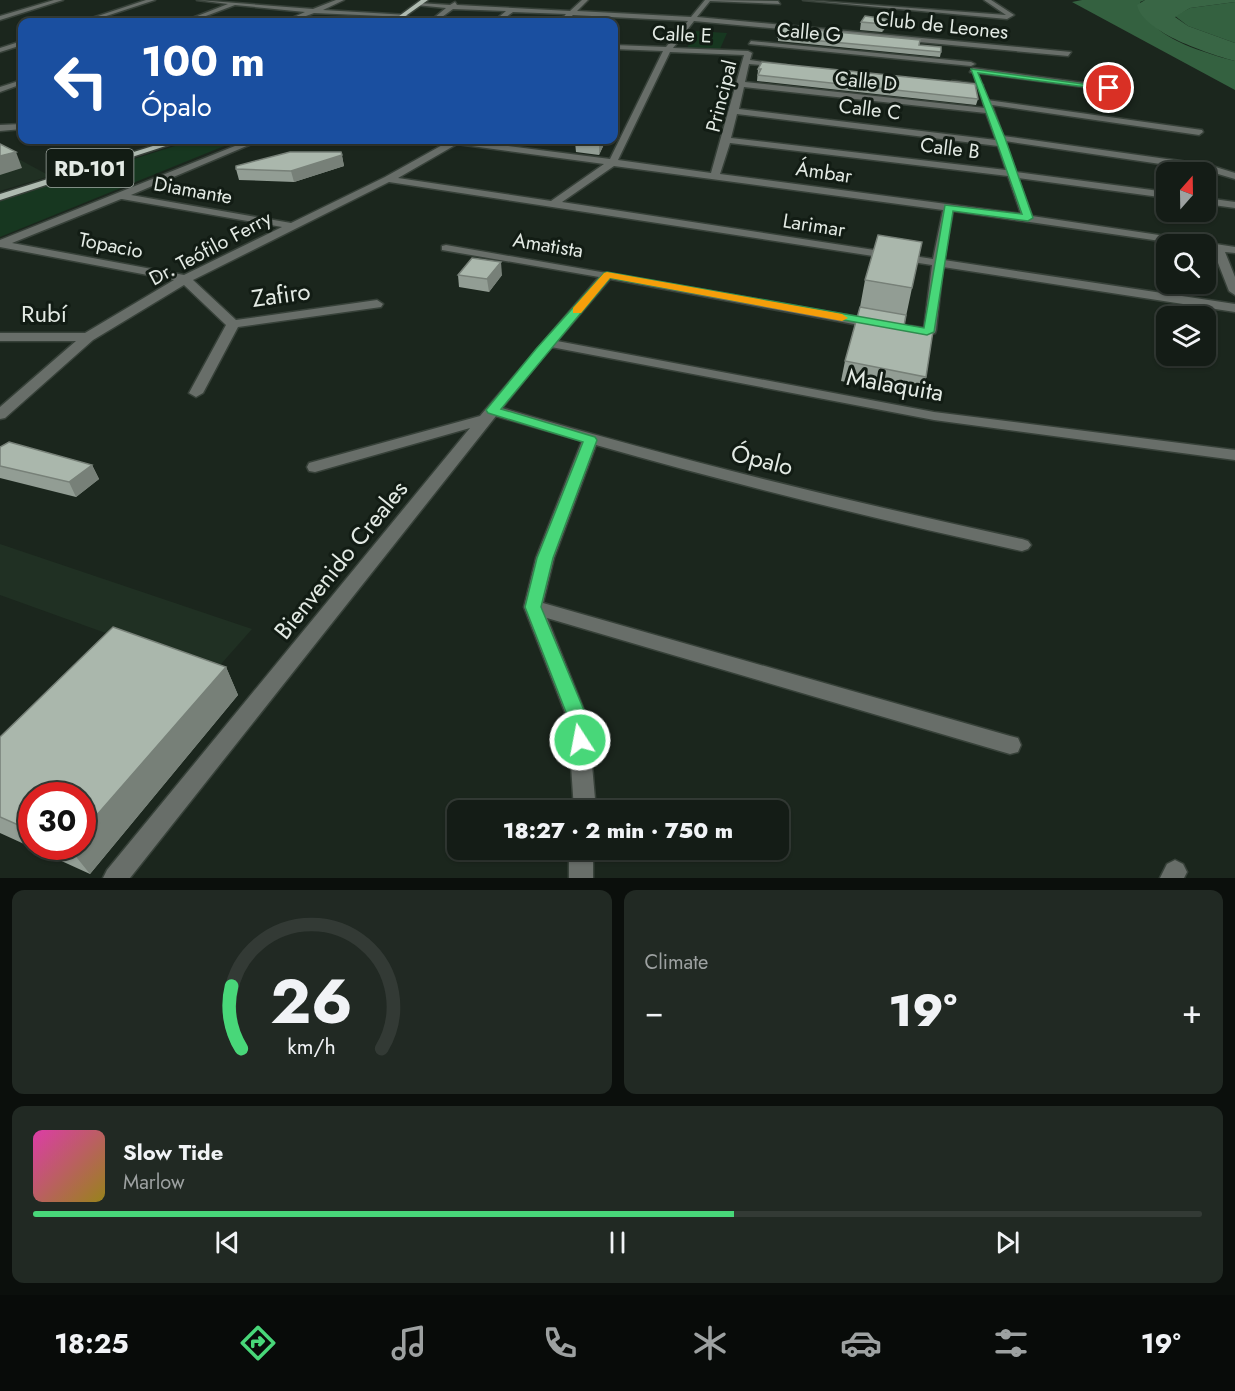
<!DOCTYPE html>
<html lang="en">
<head>
<meta charset="utf-8">
<style>
  body { margin:0; font-family:Jost,sans-serif; background:#212923; color:#f1f3f6; height:100vh; display:flex; flex-direction:column; font-size:22px; white-space:nowrap }
  * { box-sizing:border-box; margin:0 }
  p { font-size:20px; color:#9da1a1 }
  .icon { flex:none; width:33px; height:33px; fill:none; stroke:currentColor; stroke-width:2; stroke-linecap:round; stroke-linejoin:round }
  .map { position:relative; height:878px; overflow:hidden }
  .drawer { display:flex; flex-direction:column; gap:12px; padding:12px; background:#0b0f0c; flex:1 }
  .drawer>* { flex:none }
  .top-card { position:absolute; left:18px; top:18px; width:600px; height:126px; border-radius:12px; box-shadow:0 2px 4px #0004,0 0 0 2px #333a35; background:#1a4fa0; color:#fff; overflow:hidden }
  .needle { width:39px; rotate:20deg }
  .buttons { position:absolute; left:1156px; top:162px; display:grid; gap:12px }
  .buttons a { display:grid; place-items:center; width:60px; height:60px; border-radius:12px; background:#141c16; box-shadow:0 2px 4px #0004,0 0 0 2px #333a35; font-size:30px }
  .speed { position:absolute; left:18px; top:782px; display:flex; gap:12px; font-size:30px; font-weight:700; text-align:center }
  .speed>* { display:grid; place-content:center; width:78px; height:78px; border-radius:50%; background:#141c16; box-shadow:0 2px 4px #0004,0 0 0 2px #333a35; line-height:1 }
  .speed .limit { border:9px solid #d22; background:#fff; color:#111 }
  .pin { position:absolute; display:grid; place-items:center; width:51px; height:51px; color:#fff; margin:-26px; border:3px solid #fff; border-radius:50%; box-shadow:0 2px 6px #0007 }
  .me { position:absolute; width:66px; margin:-33px; rotate:349deg; stroke-linejoin:round; filter:drop-shadow(0 0 4px #0008) }
  .turn { display:flex; align-items:center; gap:21px; height:126px; padding:0 24px; font-size:27px }
  .turn .icon { width:78px; height:78px; stroke-width:2.5 }
  .turn b { display:block; font-size:42px; line-height:51px }
  .big { font-size:45px; font-weight:800; line-height:1.1 }
  .drawer .tile { flex:1; display:flex; flex-direction:column; justify-content:center; gap:9px; min-width:0; padding:0 21px; border-radius:12px; background:#212923 }
  .drawer .dial { align-items:center; gap:0 }
  .dial svg { height:156px; overflow:visible; fill:none; stroke:#333a35; stroke-width:7; stroke-linecap:round; text-anchor:middle }
  .dial text { fill:#f1f3f6; stroke:none }
  .song { display:flex; align-items:center; gap:18px }
  .cover { width:72px; height:72px; border-radius:9px; background:linear-gradient(135deg,hsl(320 70% 55%),hsl(50 70% 35%)) }
  .played { height:6px; border-radius:3px; background:linear-gradient(90deg,#48d779 60%,#333a35 60%) }
  .keys { display:flex; justify-content:space-around; direction:ltr }
  .heat { display:flex; justify-content:space-between; align-items:center; font-size:33px; direction:ltr }
  .drawer .tiles { flex:1; display:grid; gap:12px; grid-template-columns:1fr 1fr }
  .tile:last-child { grid-column:span 2 }
  .trip { position:absolute; left:447px; top:800px; width:342px; height:60px; border-radius:12px; background:#141c16; box-shadow:0 2px 4px #0004,0 0 0 2px #333a35; font-weight:800; line-height:60px; text-align:center }
  .tabs { display:flex; height:96px; justify-content:space-around; align-items:center; background:#080b09; color:#9da1a1 }
  .tabs .icon { width:42px; height:42px }
  .tabs .current { color:#48d779 }
  .tabs b { font-size:27px; color:#f1f3f6 }
  .map>svg:first-child { display:block }
</style>
</head>
<body>
<div class="map">
<svg width="1235" height="878" viewBox="0 0 1235 878">
  <rect width="100%" height="100%" fill="#1b261d"/>
  <g fill="#203023">
    <path d="M0 149 50 176 0 191Z"/>
    <path d="M0 544 252 629 214 672 0 595Z"/>
  </g>
  <g fill="#173720">
    <path d="M696 31 727 33 720 49 687 48Z"/>
    <path d="M194 140H239L0 237V201Z"/>
  </g>
  <g fill="#346140">
    <path d="M1082 0H1145L1140 2C1144 9 1147 17 1152 23 1167 42 1212 55 1235 61V90L1072 2Z"/>
    <path d="M1235 2V43L1188 26 1175 16 1190 8Z"/>
  </g>
  <path fill="#396645" d="M1145 0H1235V2L1190 8 1175 17 1188 26 1235 43V61C1210 54 1143 33 1137 5Z"/>
  <g fill="none" stroke-linecap="round" stroke-linejoin="round">
    <g stroke="#374139" stroke-width="3">
      <g id="minor">
        <path d="M54 0H63L0 20V16Z"/>
        <path d="M146 0H155L88 22H80Z"/>
        <path d="M197 0 313 9 336 0H344L323 10 408 15 405 17 314 13 290 22H283L305 12 235 5 190 22H182L228 4Z"/>
        <path d="M582 0H588L577 11 691 17 705 0 778 1 780 4 710 1 697 17 1071 52 1068 56 694 21 673 48 748 51 752 53 750 60 786 65 782 67 749 64 745 82 985 108 983 102 987 100 1202 130 1203 132 1199 135 992 105 1003 136 1209 165 1235 173V179L1208 171 1005 141 1016 172 1167 192V198L1018 178 1032 216 1199 241 1205 244H1181L953 211 944 260 1235 304V312L943 267 936 330 935 333 922 336 906 333 905 330 911 326 924 328 932 265 389 182 193 280 236 320 377 300 383 304 381 307 238 327 203 393 196 397 189 393 226 325 184 285 93 340 5 418 0 419V407L76 341H0V333H85L174 280 0 247V240L250 140H261L131 195 291 223 385 177 446 143 440 140H462L610 159 663 51 614 49V45L666 47 688 21 573 15 565 22H559L566 14 513 12 499 22H493L506 11 453 9 435 22H429L446 8 416 5 419 3 450 5 455 2 457 5 570 11ZM670 52 744 55 711 173 618 160ZM744 87 986 113 996 140 739 109ZM737 114 998 146 1006 170 731 138ZM730 143 1008 176 1021 214 720 174ZM457 144 604 164 551 201 398 178ZM614 166 943 210 933 259 562 202ZM121 199H122L282 227 184 275 12 243Z"/>
        <path d="M803 0 1006 15 984 0H991L1014 15 1007 19Z"/>
        <path d="M22 41V45L0 52V48Z"/>
        <path d="M751 41 971 62 975 64 971 66 749 44Z"/>
        <path d="M973 68 1129 89 1133 91 1129 93 970 72Z"/>
        <path d="M22 80V84L0 92V87Z"/>
        <path d="M955 81 983 85 979 87 952 85V81Z"/>
        <path d="M22 124V129L0 131V125Z"/>
        <path d="M1206 198 1235 202V208L1206 204Z"/>
        <path d="M1209 243 1235 247V253L1225 252 1235 277V295L1229 291 1213 250 1206 249 1205 244Z"/>
        <path d="M446 245 875 320 881 324 875 328 610 279 557 341 934 412 1235 450V460L934 420 551 347 502 408C674 459 847 501 1022 539L1028 541 1031 545 1028 549 1022 551C879 520 737 485 596 445L554 558 543 603 1010 736 1018 738 1021 745 1018 752 1010 754 547 618 588 720 596 810H574L568 720 524 607 536 558 582 441 496 416 130 878H103L107 870 470 428 315 472 309 471 307 467 309 463 480 416 599 277 442 250V246Z"/>
        <rect x="569" y="849" width="24" height="29"/>
        <path d="M1175 860 1183 864 1187 872 1184 878H1160L1167 864Z"/>
      </g>
    </g>
    <g stroke="#374139" stroke-width="3">
      <g id="major">
        <path d="M421 0H428L397 22H391Z"/>
        <path d="M172 140H184L0 200V194Z"/>
      </g>
    </g>
    <use href="#minor" fill="#686e69" fill-rule="evenodd"/>
    <use href="#major" fill="#aebab0" fill-rule="evenodd"/>
  </g>
  <g fill="#929d94" fill-rule="evenodd">
    <path d="M887 19 886 27 882 32 860 30 861 22Z"/>
    <path d="M778 37 919 45 941 52 940 57 778 41Z"/>
    <path d="M758 69 978 99 976 105 757 81Z"/>
    <path d="M577 140H606L599 155 576 152 575 142Z"/>
    <path d="M341 152 344 166 294 182 239 180 236 169Z"/>
    <path d="M458 275H502L489 292 459 287Z"/>
    <path d="M865 280 912 288 904 326 926 377 921 397 841 381 845 361 860 307Z"/>
    <path d="M0 447 92 465 99 479 76 497 0 478Z"/>
    <path d="M226 667 238 695 90 874 0 833V737ZM32 795 82 846H32Z"/>
  </g>
  <g fill="#778078">
    <path d="M887 19 886 27 882 32 884 24Z"/>
    <path d="M601 140H606L599 155V145Z"/>
    <path d="M16 152 22 168 0 175V156Z"/>
    <path d="M342 155 344 166 294 182 291 171Z"/>
    <path d="M501 262 502 275 489 292 487 279Z"/>
    <path d="M92 465 99 479 76 497 69 482Z"/>
    <path d="M226 667 238 695 90 874 69 848 71 846H82V832Z"/>
  </g>
  <g fill="#aab7ac" stroke="#778078" stroke-width="1.5">
    <path d="M865 16 887 19 884 24 861 22Z"/>
    <path d="M784 27 920 40 919 45 941 47V52L778 37Z"/>
    <path d="M762 62 975 84 978 99 758 75 761 69H758Z"/>
    <path d="M577 140H601L599 145 575 142Z"/>
    <path d="M0 144 16 152 0 156Z"/>
    <path d="M290 152H341L342 155 291 171 236 169V166Z"/>
    <path d="M878 235 922 242 912 288 865 280Z"/>
    <path d="M472 258 501 262 487 279 458 275Z"/>
    <path d="M860 307 906 315 904 326 933 331 926 377 845 361Z"/>
    <path d="M9 442 92 465 69 482 0 466V447Z"/>
    <path d="M113 627 226 667 82 832V795H32V831L0 817V737Z"/>
  </g>
  <path fill="#48d779" stroke="#2f8c4f" stroke-width="1.5" d="M971 69 1113 88 1109 90 978 73 1005 138 1033 218 1028 221 953 211 934 332 927 335 610 278 501 409 595 437 597 440 553 558 541 607 588 720 590 740 587 746 580 749 573 746 569 720 525 607 537 558 583 442 488 413 486 410 536 349 604 273 607 272 924 328 945 205 1022 214Z"/>
  <path fill="#f59e0b" d="M607 272 842 314 848 318 842 321 610 278 581 313H573V308L604 273Z"/>
  <g text-anchor="middle" stroke-width="6" stroke-linejoin="round" paint-order="stroke">
    <g font-size="20" fill="#e3eae4" stroke="#121c14">
      <text transform="translate(942 25) rotate(6)" y="7">Club de Leones</text>
      <text transform="translate(809 32) rotate(5)" y="7">Calle G</text>
      <text transform="translate(682 34) rotate(3)" y="7">Calle E</text>
      <text transform="translate(866 81) rotate(6)" y="7">Calle D</text>
      <text transform="translate(721 96) rotate(-76)" y="7">Principal</text>
      <text transform="translate(870 109) rotate(7)" y="7">Calle C</text>
      <text transform="translate(950 148) rotate(7)" y="7">Calle B</text>
      <text transform="translate(824 172) rotate(8)" y="7">Ámbar</text>
      <text transform="translate(193 190) rotate(10)" y="7">Diamante</text>
      <text transform="translate(814 225) rotate(9)" y="7">Larimar</text>
      <text transform="translate(111 245) rotate(11)" y="7">Topacio</text>
      <text transform="translate(548 245) rotate(9)" y="7">Amatista</text>
      <text transform="translate(210 248) rotate(-28)" y="7">Dr. Teófilo Ferry</text>
    </g>
    <rect fill="#121c14" stroke="#a4aca6" stroke-width="1.5" x="46.5" y="149" width="87" height="38" rx="4.5"/>
    <g font-size="22" font-weight="bold" fill="#e3eae4">
      <text x="90" y="176">RD-101</text>
    </g>
    <g font-size="24" fill="#e3eae4" stroke="#121c14">
      <text transform="translate(281 295) rotate(-8)" y="8">Zafiro</text>
      <text x="44" y="322">Rubí</text>
      <text transform="translate(895 385) rotate(10)" y="8">Malaquita</text>
      <text transform="translate(762 460) rotate(14)" y="8">Ópalo</text>
      <text transform="translate(341 560) rotate(-51)" y="8">Bienvenido Creales</text>
    </g>
  </g>
</svg>
<div class="buttons">
<a><svg class="needle" viewBox="-14 -14 28 28"><path d="M0-13l5 13h-10z" fill="#e53935"/><path d="M0 13l5-13h-10z" fill="#9da1a1"/></svg></a>
<a><svg class="icon" aria-label="search" viewBox="0 0 24 24"><circle cx="10" cy="10" r="6"/><path d="M15 15l6 6"/></svg></a>
<a><svg class="icon" aria-label="layers" viewBox="0 0 24 24"><path d="M12 4l9 5-9 5-9-5zM3 14l9 5 9-5"/></svg></a>
</div>
<div class="speed"><div class="limit">30</div></div>
<div class="pin" style="left:1109px;top:88px;background:#d93025"><svg class="icon" aria-label="arrive" viewBox="0 0 24 24"><path d="M6 21V4h12l-3 4 3 4H6"/></svg></div>
<svg class="me" style="left:580px;top:740px" viewBox="-20 -20 40 40"><circle r="17" fill="#48d779" stroke="#fff" stroke-width="3"/><path d="M0-11L8 9 0 5-8 9z" fill="#fff"/></svg>
<div class="trip">18:27 · 2 min · 750 m</div>
<div class="top-card">
<div class="turn"><svg class="icon" aria-label="left" viewBox="0 0 24 24"><path d="M17 20v-9H6M10 6l-5 5 5 5"/></svg><div><b>100 m</b>Ópalo</div></div>
</div>
</div>
<section class="drawer">
<div class="tiles">
<div class="tile dial"><svg viewBox="0 0 100 80">
<path d="M14 69A42 42 0 1 1 86 69"/>
<path d="M14 69A42 42 0 0 1 9 37" stroke="#48d779"/>
<text x="50" y="56" font-size="32" font-weight="700">26</text>
<text x="50" y="72" font-size="11">km/h</text>
</svg></div>
<div class="tile"><p>Climate</p>
<div class="heat"><a>−</a><b class="big">19°</b><a>+</a></div>
</div>
<div class="tile">
<div class="song"><i class="cover"></i><div><b>Slow Tide</b><p>Marlow</p></div></div>
<div class="played"></div>
<div class="keys"><svg class="icon" aria-label="previous" viewBox="0 0 24 24"><path d="M18 5L8 12l10 7zM5 5v14"/></svg><svg class="icon" aria-label="pause" viewBox="0 0 24 24"><path d="M8 5v14M16 5v14"/></svg><svg class="icon" aria-label="next" viewBox="0 0 24 24"><path d="M6 5l10 7-10 7zM19 5v14"/></svg></div>
</div>
</div>
</section>
<nav class="tabs">
<b>18:25</b>
<svg class="icon current" aria-label="directions" viewBox="0 0 24 24"><path d="M12 3l9 9-9 9-9-9zM9 14v-3h6M13 9l2 2-2 2"/></svg>
<svg class="icon" aria-label="music" viewBox="0 0 24 24"><path d="M9 18V5l10-2v13"/><circle cx="6" cy="18" r="3"/><circle cx="16" cy="16" r="3"/></svg>
<svg class="icon" aria-label="phone" viewBox="0 0 24 24"><path d="M5 4h4l2 5-3 2q2 4 5 5l2-3 5 2v4C11 20 4 13 5 4z"/></svg>
<svg class="icon" aria-label="climate" viewBox="0 0 24 24"><path d="M12 3v18M4 7l16 10M4 17L20 7"/></svg>
<svg class="icon" aria-label="car" viewBox="0 0 24 24"><path d="M5 17H2v-5l4-1 3-4h7l3 4 3 1v5h-3M9 17h6M6 11h13"/><circle cx="7" cy="17" r="2"/><circle cx="17" cy="17" r="2"/></svg>
<svg class="icon" aria-label="filters" viewBox="0 0 24 24"><path d="M4 7h16M4 17h16"/><circle cx="9" cy="7" r="2"/><circle cx="15" cy="17" r="2"/></svg>
<b>19°</b>
</nav>
</body>
</html>
